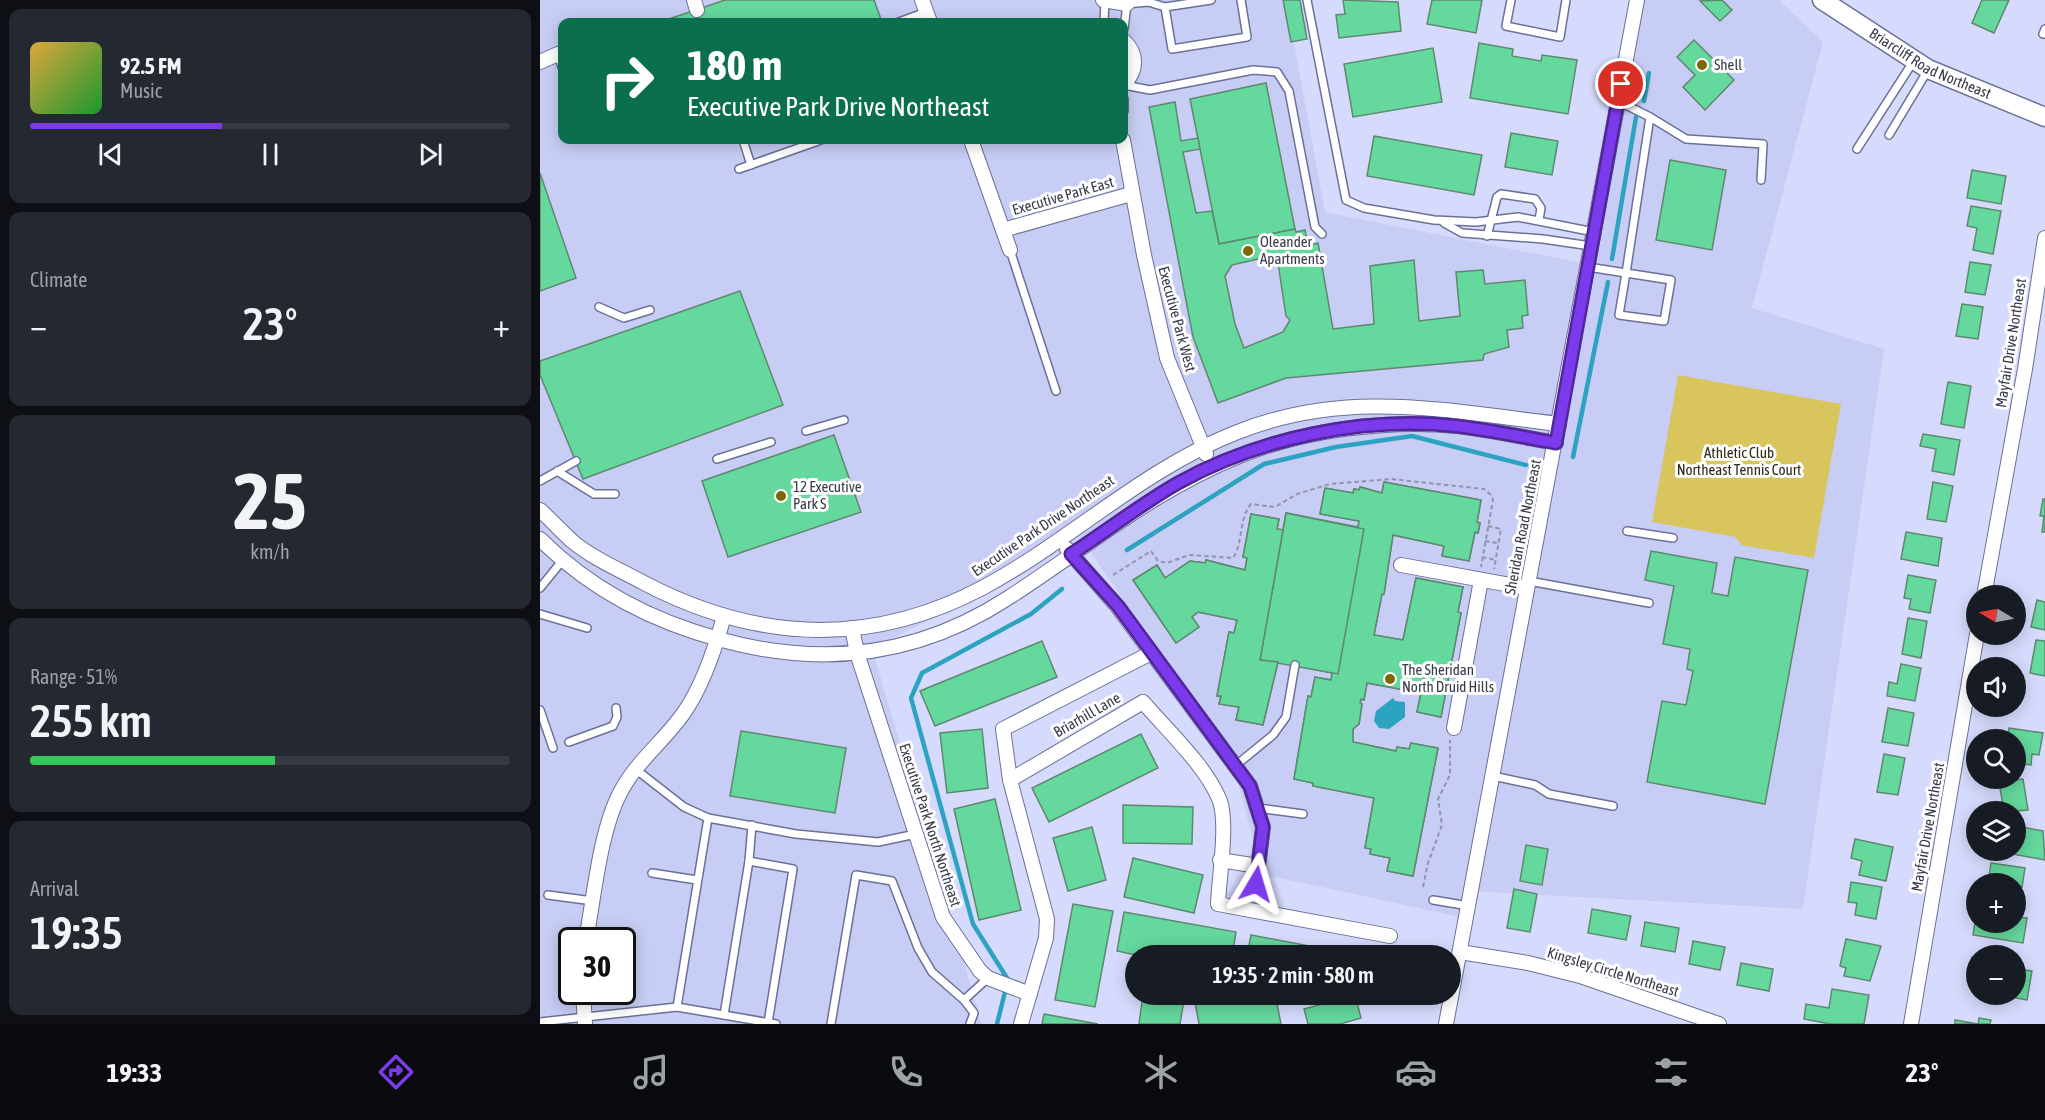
<!DOCTYPE html>
<html lang="en">
<head>
<meta charset="utf-8">
<style>
  body { margin:0; font-family:"Asap Condensed",sans-serif; background:#242831; color:#f1f3f6; height:100vh; display:flex; flex-direction:column; font-size:22px; white-space:nowrap }
  * { box-sizing:border-box; margin:0 }
  p { font-size:20px; color:#9ea1a6 }
  .icon { flex:none; width:33px; height:33px; fill:none; stroke:currentColor; stroke-width:2; stroke-linecap:round; stroke-linejoin:round }
  .map { position:relative; flex:1; overflow:hidden }
  .side { display:flex; flex-direction:column; gap:9px; padding:9px; background:#0d0f14; width:540px }
  .side>* { flex:none }
  .hud { position:absolute; left:18px; top:18px; width:570px; height:126px; border-radius:12px; box-shadow:0 3px 15px #0003; background:#0b6e4f; color:#fff; overflow:hidden }
  .needle { width:39px; rotate:280deg }
  .buttons { position:absolute; left:1426px; top:585px; display:grid; gap:12px }
  .buttons a { display:grid; place-items:center; width:60px; height:60px; border-radius:50%; background:#171b24; box-shadow:0 3px 15px #0003; font-size:30px }
  .speed { position:absolute; left:18px; top:927px; display:flex; gap:12px; font-size:30px; font-weight:700; text-align:center }
  .speed>* { display:grid; place-content:center; width:78px; height:78px; border-radius:50%; background:#171b24; box-shadow:0 3px 15px #0003; line-height:1 }
  .speed .limit { border:3px solid #111; border-radius:9px; background:#fff; color:#111 }
  .pin { position:absolute; display:grid; place-items:center; width:51px; height:51px; color:#fff; margin:-26px; border:3px solid #fff; border-radius:50%; box-shadow:0 2px 6px #0007 }
  .me { position:absolute; width:66px; margin:-33px; rotate:7deg; stroke-linejoin:round; filter:drop-shadow(0 0 4px #0008) }
  .turn { display:flex; align-items:center; gap:21px; height:126px; padding:0 30px; font-size:27px }
  .turn .icon { width:78px; height:78px; stroke-width:2.5 }
  .turn b { display:block; font-size:42px; line-height:51px }
  .big { font-size:45px; font-weight:600; line-height:1.1 }
  .side .widget { flex:1; display:flex; flex-direction:column; justify-content:center; gap:9px; min-width:0; padding:0 21px; border-radius:12px; background:#242831 }
  .side .dial { align-items:center; gap:0 }
  .dial b { font-size:78px; line-height:1 }
  .song { display:flex; align-items:center; gap:18px }
  .cover { width:72px; height:72px; border-radius:9px; background:linear-gradient(135deg,hsl(40 70% 55%),hsl(130 70% 35%)) }
  .played { height:6px; border-radius:3px; background:linear-gradient(90deg,#7c3aed 40%,#363941 40%) }
  .keys { display:flex; justify-content:space-around; direction:ltr }
  .heat { display:flex; justify-content:space-between; align-items:center; font-size:33px; direction:ltr }
  .charge { height:9px; border-radius:4px; background:linear-gradient(90deg,#34c759 51%,#363941 0) }
  .trip { position:absolute; left:585px; top:945px; width:336px; height:60px; border-radius:30px; background:#171b24; box-shadow:0 3px 15px #0003; font-weight:600; line-height:60px; text-align:center }
  .menu { display:flex; height:96px; justify-content:space-around; align-items:center; background:#090b0e; color:#9ea1a6 }
  .menu .icon { width:42px; height:42px }
  .menu .current { color:#7c3aed }
  .menu b { font-size:27px; color:#f1f3f6 }
  main { display:flex; flex:1; min-height:0 }
  .map>svg:first-child { display:block }
</style>
</head>
<body>
<main>
<section class="side">
<div class="widget">
<div class="song"><i class="cover"></i><div><b>92.5 FM</b><p>Music</p></div></div>
<div class="played"></div>
<div class="keys"><svg class="icon" aria-label="previous" viewBox="0 0 24 24"><path d="M18 5L8 12l10 7zM5 5v14"/></svg><svg class="icon" aria-label="pause" viewBox="0 0 24 24"><path d="M8 5v14M16 5v14"/></svg><svg class="icon" aria-label="next" viewBox="0 0 24 24"><path d="M6 5l10 7-10 7zM19 5v14"/></svg></div>
</div>
<div class="widget"><p>Climate</p>
<div class="heat"><a>−</a><b class="big">23°</b><a>+</a></div>
</div>
<div class="widget dial"><b>25</b><p>km/h</p></div>
<div class="widget"><p>Range · 51%</p><b class="big">255 km</b><div class="charge"></div></div>
<div class="widget"><p>Arrival</p><b class="big">19:35</b></div>
</section>
<div class="map">
<svg width="1505" height="1024" viewBox="0 0 1505 1024">
  <rect width="100%" height="100%" fill="#d6dbfd"/>
  <path fill="#c7cdf4" fill-rule="evenodd" d="M0 0H746L785 212 1047 264 1093 0H1239L1283 42 1212 308 1344 349 1263 909 930 891 924 918 722 874 690 753 540 537 493 570 332 648 442 1024H0ZM22 22H584V140H22ZM32 940H82V992H32Z"/>
  <path fill="#d8c55d" d="M1138 375 1301 404 1274 558 1201 545 1196 537 1112 522Z"/>
  <path fill="#2ca4c1" d="M853 698 855 701 865 702V717L849 729 839 728 834 721 836 711Z"/>
  <g fill="none" stroke-linecap="round" stroke-linejoin="round">
    <g stroke="#2ca4c1" stroke-width="4.5">
      <path d="M1104 101 1109 73"/>
      <path d="M1072 259 1096 117"/>
      <path d="M1033 457 1068 282"/>
      <path d="M587 550 724 464 796 447 872 436 986 465"/>
      <path d="M467 978 433 924 371 698 382 673 491 614 522 589"/>
      <path d="M457 1024 465 992"/>
    </g>
  </g>
  <g fill="#64d89d" stroke="#5e8870" stroke-width="1.5" fill-rule="evenodd">
    <path d="M185 0H334L342 22H120Z"/>
    <path d="M743 0H760L767 39 751 42Z"/>
    <path d="M803 0 858 2 861 31 799 38 796 15 805 14Z"/>
    <path d="M892 0H942L936 33 887 24Z"/>
    <path d="M1182 0 1192 10 1180 21 1160 1Z"/>
    <path d="M1442 0H1469L1454 33 1432 23Z"/>
    <path d="M1154 40 1194 80 1165 110 1143 87 1155 75 1137 57Z"/>
    <path d="M939 43 973 49 972 56 1001 61 1002 55 1037 60 1028 114 930 98Z"/>
    <path d="M893 48 902 102 813 117 804 64Z"/>
    <path d="M726 83 755 229 679 244 650 99Z"/>
    <path d="M635 102 641 141 658 138 660 149 643 152 656 213 672 211 679 244 755 229 756 232 765 230 768 246 778 243 793 329 834 324 830 266 874 260 879 321 920 316 916 272 943 270 945 284 985 280 988 315 982 316 983 328 967 330 969 347 944 354 943 360 746 378 678 403 653 337 609 107ZM731 256 738 263 746 316 750 320 743 332 704 348 695 324 685 276 692 265Z"/>
    <path d="M971 133 1018 141 1012 175 965 167Z"/>
    <path d="M834 136 942 155 934 195 827 176Z"/>
    <path d="M1130 160 1186 170 1172 250 1116 240Z"/>
    <path d="M1432 170 1466 176 1461 204 1427 198Z"/>
    <path d="M0 173 36 278 0 291Z"/>
    <path d="M1431 206 1461 211 1453 254 1433 250 1437 228 1427 226Z"/>
    <path d="M1430 262 1451 265 1445 295 1425 292Z"/>
    <path d="M200 291 243 405 43 479 0 375V361Z"/>
    <path d="M1422 304 1443 307 1438 339 1416 336Z"/>
    <path d="M1408 382 1431 386 1424 428 1401 424Z"/>
    <path d="M1383 434 1420 440 1414 475 1392 471 1396 449 1380 446Z"/>
    <path d="M294 435 321 512 188 557 162 481Z"/>
    <path d="M844 482 941 500 937 522 940 523 938 533 935 532 929 561 902 556 904 546 853 535 844 594H842L834 635 863 640 876 578 923 587 918 612 921 613 901 717 877 712 881 693 827 683 824 700 821 699 820 703 822 704 819 724 813 729V742L856 751 857 747 869 749 871 743 898 748 873 876 847 871 850 858 830 854 831 849 825 848 834 798 773 786V783L754 779 768 696 771 697 775 677 791 680 792 673 798 674 824 529 818 527 819 521 780 514 785 488 813 493 814 489 819 490 820 487 842 493Z"/>
    <path d="M844 482 941 500 937 522 940 523 938 533 935 532 929 561 902 556 904 546 853 535 844 594H842L834 635 863 640 876 578 923 587 918 612 921 613 901 717 877 712 881 693 827 683 824 700 821 699 820 703 822 704 819 724 813 729V742L856 751 857 747 869 749 871 743 898 748 873 876 847 871 850 858 830 854 831 849 825 848 834 798 773 786V783L754 779 768 696 771 697 775 677 791 680 792 673 738 662 723 725 696 720 699 707 679 704 681 696H677L689 632 694 633 697 620 658 612 652 617 659 627 636 643 593 580 617 565 625 578 650 561 665 563 666 560 705 570 707 558 703 557 711 514 739 519 737 529 743 530 746 513 818 527 819 521 780 514 785 488 813 493 814 489 819 490 820 487 842 493Z"/>
    <path d="M1393 482 1413 486 1406 522 1387 519Z"/>
    <path d="M1503 499H1505V532H1502L1504 516H1500Z"/>
    <path d="M746 513 824 529 798 674 720 660Z"/>
    <path d="M711 514 739 519 737 529 743 530 720 660 738 662 723 725 696 720 699 707 679 704 681 696H677L689 632 694 633 697 620 658 612 652 617 659 627 636 643 593 580 617 565 625 578 650 561 665 563 666 560 705 570 707 558 703 557Z"/>
    <path d="M1366 532 1402 538 1398 566 1361 559Z"/>
    <path d="M1111 551 1177 563 1172 593 1188 596 1195 557 1268 570 1225 804 1107 782 1122 701 1146 705 1153 671 1147 669 1150 649 1123 644 1134 586 1105 580Z"/>
    <path d="M1368 575 1396 580 1390 613 1369 609 1371 599 1364 598Z"/>
    <path d="M1497 600 1505 602V630L1491 627Z"/>
    <path d="M1368 618 1387 621 1381 658 1362 654Z"/>
    <path d="M1496 640 1505 641V676L1490 673Z"/>
    <path d="M502 641 517 677 395 726 380 691Z"/>
    <path d="M1361 664 1381 668 1375 701 1347 696 1349 682 1357 684Z"/>
    <path d="M1348 708 1374 713 1368 746 1342 742Z"/>
    <path d="M1469 728 1503 733 1499 755 1492 754 1491 765 1476 763V740H1467Z"/>
    <path d="M442 729 448 788 407 793 400 733Z"/>
    <path d="M201 731 306 748 295 813 190 796Z"/>
    <path d="M601 734 618 768 509 822 492 788Z"/>
    <path d="M1344 754 1365 758 1358 795 1337 792Z"/>
    <path d="M1483 779 1488 810 1464 812 1459 782Z"/>
    <path d="M455 799 481 910 439 920 414 809Z"/>
    <path d="M583 805 653 807 652 844 583 843Z"/>
    <path d="M1476 826 1503 831 1505 860 1456 851 1476 850Z"/>
    <path d="M552 827 566 880 528 891 513 838Z"/>
    <path d="M1315 839 1353 847 1346 881 1319 875 1322 861 1311 858Z"/>
    <path d="M986 845 1008 849 1002 885 980 881Z"/>
    <path d="M593 858 663 875 654 913 584 897Z"/>
    <path d="M1451 863 1485 868 1482 887 1476 884H1448Z"/>
    <path d="M1311 882 1342 887 1336 919 1315 915 1317 903 1308 902Z"/>
    <path d="M974 889 997 894 990 932 967 928Z"/>
    <path d="M533 904 573 911 555 1007 515 1000Z"/>
    <path d="M1052 909 1091 916 1086 940 1048 933Z"/>
    <path d="M1437 910V922H1476V917L1487 918 1483 943 1433 935Z"/>
    <path d="M584 912 696 932 692 956H600L577 951Z"/>
    <path d="M1105 922 1139 928 1135 952 1101 946Z"/>
    <path d="M711 935 817 955V956H707Z"/>
    <path d="M1306 939 1341 946 1330 981 1304 976 1306 968 1300 966Z"/>
    <path d="M1153 941 1185 947 1180 970 1149 964Z"/>
    <path d="M1432 957 1437 958V972L1429 971Z"/>
    <path d="M1201 963 1233 969 1229 991 1197 985Z"/>
    <path d="M1476 969 1492 971 1487 1000 1454 994H1476Z"/>
    <path d="M1292 989 1329 995 1324 1024H1290L1264 1019 1266 1004 1289 1008Z"/>
    <path d="M603 994H645L640 1024H599Z"/>
    <path d="M689 994H735L741 1024H659L655 1002Z"/>
    <path d="M815 995 821 1018 800 1024H768L764 1009Z"/>
    <path d="M504 1014 558 1024H502Z"/>
    <path d="M1439 1018 1451 1020 1450 1024H1415V1020L1438 1024Z"/>
  </g>
  <g fill="none" stroke-linecap="round" stroke-linejoin="round">
    <g stroke="#6b7096" stroke-width="10">
      <g id="service">
        <path d="M671 0 625 7 632 49 707 37 701 0"/>
        <path d="M767 0 806 200 824 208 894 220 936 222 978 217 1054 232"/>
        <path d="M971 0 966 26 1020 37 1026 0"/>
        <path d="M359 22 386 12"/>
        <path d="M564 22 565 1"/>
        <path d="M584 29 587 4 608 2 625 7"/>
        <path d="M1505 29 1503 34H1505"/>
        <path d="M18 54 22 67"/>
        <path d="M584 85 610 90 713 70 737 72 749 91 775 227 782 234"/>
        <path d="M584 99V111"/>
        <path d="M1110 117 1146 139 1223 144 1221 180"/>
        <path d="M1349 135 1388 70"/>
        <path d="M203 140 211 165"/>
        <path d="M1317 149 1373 62"/>
        <path d="M199 169 281 140"/>
        <path d="M904 223 922 233 1003 239 1051 246"/>
        <path d="M947 236 957 197 961 194 995 199 1001 208 999 220"/>
        <path d="M470 250 516 391"/>
        <path d="M1048 267 1086 273 1110 117 1078 101"/>
        <path d="M1086 273 1131 280 1124 321 1079 315Z"/>
        <path d="M59 307 84 318 110 310"/>
        <path d="M266 431 304 420"/>
        <path d="M177 459 231 442"/>
        <path d="M17 471 54 494H75"/>
        <path d="M0 481 36 461"/>
        <path d="M1087 531 1133 538"/>
        <path d="M989 581 1109 603"/>
        <path d="M0 588 22 561"/>
        <path d="M0 614 47 628"/>
        <path d="M0 710 13 748"/>
        <path d="M29 742 73 726 77 717 76 708"/>
        <path d="M695 766 733 735 746 717 755 665"/>
        <path d="M94 768 144 807 168 818 256 834 338 842 376 834"/>
        <path d="M953 776 995 785 1009 794 1073 806"/>
        <path d="M718 808 763 814"/>
        <path d="M209 861 253 869 228 1023"/>
        <path d="M112 873 157 880"/>
        <path d="M8 895 53 901"/>
        <path d="M893 900 929 906"/>
        <path d="M137 1007 168 818"/>
        <path d="M184 1015 209 861 212 825"/>
        <path d="M0 1022 137 1007 236 1024"/>
        <path d="M291 1024 316 875 352 881 378 948 392 972 424 1000"/>
        <path d="M430 1024 434 1013 424 1000 448 978"/>
      </g>
    </g>
    <g stroke="#6b7096" stroke-width="16">
      <g id="minor">
        <path d="M154 0 157 10"/>
        <path d="M382 0 390 22"/>
        <path d="M563 0 587 4"/>
        <path d="M584 41C598 54 597 71 584 84"/>
        <path d="M0 62 18 54"/>
        <path d="M431 140 470 250"/>
        <path d="M583 140 604 255 627 358 666 454"/>
        <path d="M463 230 591 194"/>
        <path d="M0 510C11 520 21 531 32 541 52 558 80 570 104 583 217 642 330 648 444 587 531 540 602 470 695 433 806 388 906 411 1019 424"/>
        <path d="M0 539C50 589 114 622 182 640 284 668 379 656 468 598 546 548 612 491 699 456 764 430 848 419 917 426 950 430 983 437 1016 443"/>
        <path d="M527 549 577 606 710 786 723 827 716 884"/>
        <path d="M861 565 987 588"/>
        <path d="M1444 596 1485 369 1505 238"/>
        <path d="M312 628 317 653 403 917 440 971 448 978 490 994"/>
        <path d="M914 728 941 580"/>
        <path d="M470 780 463 729 611 653"/>
        <path d="M680 860 718 866"/>
        <path d="M46 940C54 897 60 831 80 793 96 762 123 742 143 714 163 686 175 649 184 616"/>
        <path d="M920 952 988 963 1040 976 1179 1024"/>
        <path d="M43 992 45 1024"/>
        <path d="M481 1024 506 938 507 919 470 780 603 702C627 730 667 767 680 801 688 826 679 876 678 904L850 936"/>
        <path d="M906 1024 1097 0"/>
        <path d="M1371 1024 1437 634"/>
      </g>
    </g>
    <g stroke="#6b7096" stroke-width="21">
      <g id="secondary">
        <path id="s1" d="M1282 0 1388 69 1505 117"/>
      </g>
    </g>
    <g stroke="#9194af" stroke-width="2" stroke-dasharray="4.5 3" stroke-linecap="butt">
      <path d="M948 526 961 529 954 569"/>
      <path d="M945 541 957 543"/>
      <path d="M942 557 956 560"/>
      <path d="M573 575 611 551 618 561 627 563 649 555 693 558C704 541 698 520 711 504L735 507 757 494 790 484 851 479 944 489 951 495 953 500 941 567"/>
      <path d="M883 887 888 863 902 825 898 799 910 775V740"/>
    </g>
    <use href="#service" stroke="#fff" stroke-width="7"/>
    <use href="#minor" stroke="#fff" stroke-width="14"/>
    <use href="#secondary" stroke="#fff" stroke-width="18"/>
  </g>
  <g fill="none" stroke-linecap="round" stroke-linejoin="round">
    <g stroke="#51269a" stroke-width="15">
      <path id="route" d="M716 884 723 827 710 786 578 606 531 554C567 531 601 504 638 483 719 438 824 416 916 426 950 430 983 437 1016 443L1081 84"/>
    </g>
    <use href="#route" stroke="#7c3aed" stroke-width="10"/>
  </g>
  <g fill="#796900" stroke="#fefefe" stroke-width="2">
    <circle cx="1162" cy="65" r="6"/>
    <circle cx="708" cy="251" r="6"/>
    <circle cx="241" cy="496" r="6"/>
    <circle cx="850" cy="679" r="6"/>
  </g>
  <g text-anchor="middle" stroke-width="6" stroke-linejoin="round" paint-order="stroke">
    <g font-size="15" fill="#383a4b" stroke="#fefefe">
      <text dy="5" stroke="none"><textPath href="#s1" startOffset="126">Briarcliff Road Northeast</textPath></text>
      <text transform="translate(523 196) rotate(-16)" y="5">Executive Park East</text>
      <text transform="translate(637 319) rotate(75)" y="5">Executive Park West</text>
      <text transform="translate(1471 343) rotate(-81)" y="5">Mayfair Drive Northeast</text>
      <text transform="translate(503 526) rotate(-34)" y="5">Executive Park Drive Northeast</text>
      <text transform="translate(983 527) rotate(-79)" y="5">Sheridan Road Northeast</text>
      <text transform="translate(547 715) rotate(-30)" y="5">Briarhill Lane</text>
      <text transform="translate(390 825) rotate(72)" y="5">Executive Park North Northeast</text>
      <text transform="translate(1388 827) rotate(-80)" y="5">Mayfair Drive Northeast</text>
      <text transform="translate(1073 972) rotate(17)" y="5">Kingsley Circle Northeast</text>
    </g>
    <g font-size="15" fill="#383a4b" stroke="#fefefe" text-anchor="start">
      <text x="1174" y="70">Shell</text>
      <text x="720" y="247">Oleander<tspan x="720" dy="17">Apartments</tspan></text>
      <text x="253" y="492">12 Executive<tspan x="253" dy="17">Park S</tspan></text>
      <text x="862" y="675">The Sheridan<tspan x="862" dy="17">North Druid Hills</tspan></text>
    </g>
    <g font-size="15" fill="#2e2a17" stroke="#fefefe">
      <text x="1199" y="458">Athletic Club<tspan x="1199" dy="17">Northeast Tennis Court</tspan></text>
    </g>
  </g>
</svg>
<div class="buttons">
<a><svg class="needle" viewBox="-14 -14 28 28"><path d="M0-13l5 13h-10z" fill="#e53935"/><path d="M0 13l5-13h-10z" fill="#9ea1a6"/></svg></a>
<a><svg class="icon" aria-label="sound" viewBox="0 0 24 24"><path d="M4 9h4l5-4v14l-5-4H4zM17 9q2 3 0 6"/></svg></a>
<a><svg class="icon" aria-label="search" viewBox="0 0 24 24"><circle cx="10" cy="10" r="6"/><path d="M15 15l6 6"/></svg></a>
<a><svg class="icon" aria-label="layers" viewBox="0 0 24 24"><path d="M12 4l9 5-9 5-9-5zM3 14l9 5 9-5"/></svg></a>
<a>+</a>
<a>−</a>
</div>
<div class="speed"><div class="limit">30</div></div>
<div class="pin" style="left:1081px;top:84px;background:#d93025"><svg class="icon" aria-label="arrive" viewBox="0 0 24 24"><path d="M6 21V4h12l-3 4 3 4H6"/></svg></div>
<svg class="me" style="left:716px;top:884px" viewBox="-20 -20 40 40"><path d="M0-17L14 15 0 8-14 15z" fill="#7c3aed" stroke="#fff" stroke-width="4"/></svg>
<div class="trip">19:35 · 2 min · 580 m</div>
<div class="hud">
<div class="turn"><svg class="icon" aria-label="right" viewBox="0 0 24 24"><path d="M7 20v-9h11M14 6l5 5-5 5"/></svg><div><b>180 m</b>Executive Park Drive Northeast</div></div>
</div>
</div>
</main>
<nav class="menu">
<b>19:33</b>
<svg class="icon current" aria-label="directions" viewBox="0 0 24 24"><path d="M12 3l9 9-9 9-9-9zM9 14v-3h6M13 9l2 2-2 2"/></svg>
<svg class="icon" aria-label="music" viewBox="0 0 24 24"><path d="M9 18V5l10-2v13"/><circle cx="6" cy="18" r="3"/><circle cx="16" cy="16" r="3"/></svg>
<svg class="icon" aria-label="phone" viewBox="0 0 24 24"><path d="M5 4h4l2 5-3 2q2 4 5 5l2-3 5 2v4C11 20 4 13 5 4z"/></svg>
<svg class="icon" aria-label="climate" viewBox="0 0 24 24"><path d="M12 3v18M4 7l16 10M4 17L20 7"/></svg>
<svg class="icon" aria-label="car" viewBox="0 0 24 24"><path d="M5 17H2v-5l4-1 3-4h7l3 4 3 1v5h-3M9 17h6M6 11h13"/><circle cx="7" cy="17" r="2"/><circle cx="17" cy="17" r="2"/></svg>
<svg class="icon" aria-label="filters" viewBox="0 0 24 24"><path d="M4 7h16M4 17h16"/><circle cx="9" cy="7" r="2"/><circle cx="15" cy="17" r="2"/></svg>
<b>23°</b>
</nav>
</body>
</html>
